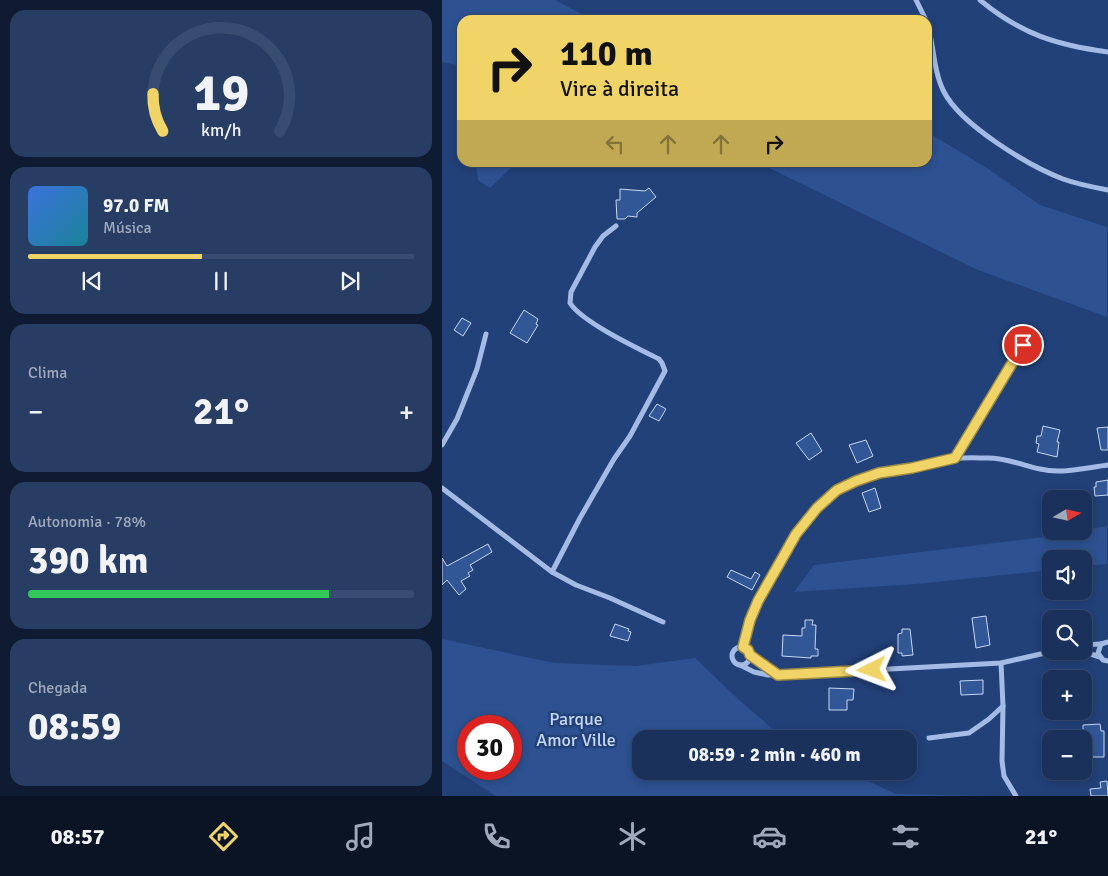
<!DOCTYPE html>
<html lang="pt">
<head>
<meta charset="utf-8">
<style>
  body { margin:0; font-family:Signika,sans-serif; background:#273d64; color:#f1f3f6; height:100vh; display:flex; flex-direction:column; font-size:19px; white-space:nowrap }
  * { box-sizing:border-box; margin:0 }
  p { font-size:16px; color:#9fa9bb }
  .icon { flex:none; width:28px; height:28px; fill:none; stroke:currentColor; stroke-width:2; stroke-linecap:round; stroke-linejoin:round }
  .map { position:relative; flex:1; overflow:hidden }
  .side { display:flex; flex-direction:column; gap:10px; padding:10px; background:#0e1b32; width:442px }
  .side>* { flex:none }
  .banner { position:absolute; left:15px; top:15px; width:475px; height:152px; border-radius:15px; box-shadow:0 2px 8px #0003,0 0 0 1px #384c71; background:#f0d467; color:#111; overflow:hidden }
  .needle { width:32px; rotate:81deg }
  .controls { position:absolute; left:600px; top:490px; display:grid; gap:10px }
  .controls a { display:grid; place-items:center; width:50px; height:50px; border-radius:10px; background:#1a315b; box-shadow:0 2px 8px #0003,0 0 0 1px #384c71; font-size:25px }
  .speed { position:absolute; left:15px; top:715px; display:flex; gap:10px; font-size:25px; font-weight:700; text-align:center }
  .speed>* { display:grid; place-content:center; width:65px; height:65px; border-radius:50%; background:#1a315b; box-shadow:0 2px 8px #0003,0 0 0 1px #384c71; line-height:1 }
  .speed .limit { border:8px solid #d22; background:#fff; color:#111 }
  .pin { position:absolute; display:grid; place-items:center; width:42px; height:42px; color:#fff; margin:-21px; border:2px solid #fff; border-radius:50%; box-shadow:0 1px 5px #0007 }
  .me { position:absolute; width:55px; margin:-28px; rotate:267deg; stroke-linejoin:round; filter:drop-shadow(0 0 4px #0008) }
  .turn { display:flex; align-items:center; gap:18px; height:105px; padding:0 20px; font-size:22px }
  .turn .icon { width:65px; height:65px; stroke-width:2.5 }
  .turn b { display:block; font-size:35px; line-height:42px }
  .lanes { display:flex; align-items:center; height:48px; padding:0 20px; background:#0003; justify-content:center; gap:25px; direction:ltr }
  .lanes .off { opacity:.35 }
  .big { font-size:38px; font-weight:700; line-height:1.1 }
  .side .card { flex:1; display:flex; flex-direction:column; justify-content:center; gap:8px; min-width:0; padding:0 18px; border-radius:15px; background:#273d64 }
  .side .dial { align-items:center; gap:0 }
  .dial svg { height:130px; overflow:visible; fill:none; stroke:#384c71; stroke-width:7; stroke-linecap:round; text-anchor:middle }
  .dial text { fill:#f1f3f6; stroke:none }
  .song { display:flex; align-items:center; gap:15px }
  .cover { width:60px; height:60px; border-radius:8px; background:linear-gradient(135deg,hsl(220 70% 55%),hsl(190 70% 35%)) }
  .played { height:5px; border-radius:2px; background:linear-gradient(90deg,#f0d467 45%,#384c71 45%) }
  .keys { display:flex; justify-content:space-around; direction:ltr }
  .heat { display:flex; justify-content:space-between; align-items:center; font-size:28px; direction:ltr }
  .charge { height:8px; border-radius:4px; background:linear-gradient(90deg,#34c759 78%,#384c71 0) }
  .trip { position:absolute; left:190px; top:730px; width:285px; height:50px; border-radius:15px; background:#1a315b; box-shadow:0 2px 8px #0003,0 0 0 1px #384c71; font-weight:700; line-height:50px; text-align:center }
  .dock { display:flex; height:80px; justify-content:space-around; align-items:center; background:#0a1424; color:#9fa9bb }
  .dock .icon { width:35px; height:35px }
  .dock .selected { color:#f0d467 }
  .dock b { font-size:22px; color:#f1f3f6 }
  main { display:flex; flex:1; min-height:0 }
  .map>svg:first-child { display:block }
</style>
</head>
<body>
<main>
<section class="side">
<div class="card dial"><svg viewBox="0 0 100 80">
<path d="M14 69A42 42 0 1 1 86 69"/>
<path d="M14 69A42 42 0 0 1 8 46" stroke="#f0d467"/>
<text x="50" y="56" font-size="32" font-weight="700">19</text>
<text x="50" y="72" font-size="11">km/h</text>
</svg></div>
<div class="card">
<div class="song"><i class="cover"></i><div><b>97.0 FM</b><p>Música</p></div></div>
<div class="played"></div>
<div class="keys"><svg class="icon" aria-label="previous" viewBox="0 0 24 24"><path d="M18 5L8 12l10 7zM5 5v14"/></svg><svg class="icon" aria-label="pause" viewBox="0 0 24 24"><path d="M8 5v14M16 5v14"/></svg><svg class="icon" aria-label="next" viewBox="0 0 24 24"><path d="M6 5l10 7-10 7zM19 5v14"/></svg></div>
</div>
<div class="card"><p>Clima</p>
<div class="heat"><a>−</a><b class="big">21°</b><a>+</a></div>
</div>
<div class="card"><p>Autonomia · 78%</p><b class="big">390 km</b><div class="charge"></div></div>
<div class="card"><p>Chegada</p><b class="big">08:59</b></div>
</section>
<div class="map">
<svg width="666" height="796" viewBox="0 0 666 796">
  <rect width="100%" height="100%" fill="#224179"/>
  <g fill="#2d5191" fill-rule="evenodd">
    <path d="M0 0H113L151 20H20V66L0 62Z"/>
    <path d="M485 132 545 168 598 205 665 227V317L536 270 317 163 485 162Z"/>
    <path d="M34 163V162L74 163 48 188 36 180Z"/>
    <path d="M665 526V564L641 566V559H609V570L474 584 352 592 372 565 603 537Z"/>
    <path d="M0 639 112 663 194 666 253 658 295 698 342 739H199V771H404L454 794 544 796H54L0 761ZM69 726V769H26V726Z"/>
  </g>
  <g fill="#325797" stroke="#c7d8f4">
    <path d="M207 188 214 197 195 213V217L186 216 183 219H175L174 200H178V189L203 191Z"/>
    <path d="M82 310 96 319 94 324 96 325 85 343 68 333Z"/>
    <path d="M20 318 29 323 21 336 12 330Z"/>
    <path d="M215 404 224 409 217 421 207 416Z"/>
    <path d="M601 426 618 430 615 442H617L615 457 595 452 597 444 594 443 595 436H599Z"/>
    <path d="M666 427V450H659L655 428Z"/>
    <path d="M369 433 380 451 367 460 354 443Z"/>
    <path d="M424 440 431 456 415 463 407 445Z"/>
    <path d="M666 480V495L653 496 652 487H654V482Z"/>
    <path d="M433 488 439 508 427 512 420 493Z"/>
    <path d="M46 544 50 552 28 565 31 570 26 573 28 576 19 581 24 589 17 595 5 580 0 585V558L5 566Z"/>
    <path d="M289 570 309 579 313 572 318 575 310 590 285 577Z"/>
    <path d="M544 616 548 645 534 648 530 618Z"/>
    <path d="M363 620H371L370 625H374L373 649H376V656H369V658L340 656 341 635 360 636V628H363Z"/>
    <path d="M173 624 187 629 186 631 189 632 186 641 168 636Z"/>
    <path d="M460 629H468L471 655 460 656V653H456V634L460 633Z"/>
    <path d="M541 680V694L519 695 518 681Z"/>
    <path d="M387 688 412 689 411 700H405V710H387Z"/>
    <path d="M658 724 659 731H662V757H641V739H633V733L641 732V725Z"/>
    <path d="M665 781 666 796H649L648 789 659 788 658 782Z"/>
  </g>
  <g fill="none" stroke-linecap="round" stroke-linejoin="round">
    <g stroke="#a4bce5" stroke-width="5">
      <path d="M474 0 484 20"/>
      <path d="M538 0C579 34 614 45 666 52"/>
      <path d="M485 22C492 44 491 71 502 92 519 125 587 166 621 179 635 184 650 187 666 190"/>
      <path d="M0 445 15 419 35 369 44 334"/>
      <path d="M513 458 581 345"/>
      <path d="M0 488 110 572 134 585 168 598 221 622"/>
      <path d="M110 572 138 518 172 459 188 436 223 371 220 363 217 359C195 348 140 322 128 303L129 292 153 247 161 236 174 226"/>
      <path d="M666 642 659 644 656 653 661 660 666 661"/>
      <path d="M641 645 659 644"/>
      <circle cx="299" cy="656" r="9"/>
      <path d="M301 647C304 639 305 630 308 621 321 583 362 513 395 490 418 475 445 473 471 468 485 465 498 461 512 459 523 457 535 458 546 458 565 458 580 465 598 469 620 474 643 468 666 465"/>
      <path d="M639 651 658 657"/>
      <path d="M308 655 336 674"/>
      <path d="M559 663 561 706 560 761 562 776 574 796"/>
      <path d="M298 665 312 672 326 675 374 673 559 663 612 651"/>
      <path d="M487 738 527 733 547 719 561 706"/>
    </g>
  </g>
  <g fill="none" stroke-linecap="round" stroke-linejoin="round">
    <g stroke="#9c8a43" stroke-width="12">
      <path id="route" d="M430 670 336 675 308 655 306 650 301 647 308 620 316 601 345 550 354 534 375 508 395 490 414 481 437 473 470 468 513 458 581 345"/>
    </g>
    <use href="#route" stroke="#f0d467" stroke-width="9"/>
  </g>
  <g text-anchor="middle" stroke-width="5" stroke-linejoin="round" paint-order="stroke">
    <g font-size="18" fill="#c7d8f4" stroke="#224179">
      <text x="134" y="725">Parque<tspan x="134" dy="21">Amor Ville</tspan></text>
    </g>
  </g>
</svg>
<div class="controls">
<a><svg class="needle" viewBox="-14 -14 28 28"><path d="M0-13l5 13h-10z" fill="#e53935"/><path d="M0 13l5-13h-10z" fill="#9fa9bb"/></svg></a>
<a><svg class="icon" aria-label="sound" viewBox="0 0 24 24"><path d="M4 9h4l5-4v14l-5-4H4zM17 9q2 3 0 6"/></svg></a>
<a><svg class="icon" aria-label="search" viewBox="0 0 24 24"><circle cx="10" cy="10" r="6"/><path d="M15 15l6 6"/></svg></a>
<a>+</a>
<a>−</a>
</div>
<div class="speed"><div class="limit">30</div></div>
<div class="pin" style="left:581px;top:345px;background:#d93025"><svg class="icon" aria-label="arrive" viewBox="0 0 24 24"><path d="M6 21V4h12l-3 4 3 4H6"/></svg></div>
<svg class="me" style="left:430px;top:670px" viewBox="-20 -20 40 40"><path d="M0-17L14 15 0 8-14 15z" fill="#f0d467" stroke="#fff" stroke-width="4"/></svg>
<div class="trip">08:59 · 2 min · 460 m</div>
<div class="banner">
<div class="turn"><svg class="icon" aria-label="right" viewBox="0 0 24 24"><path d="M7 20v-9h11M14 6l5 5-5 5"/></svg><div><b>110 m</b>Vire à direita</div></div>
<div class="lanes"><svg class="icon off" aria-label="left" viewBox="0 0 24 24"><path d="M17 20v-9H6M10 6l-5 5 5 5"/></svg><svg class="icon off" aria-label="ahead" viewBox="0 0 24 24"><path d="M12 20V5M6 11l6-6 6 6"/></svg><svg class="icon off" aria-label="ahead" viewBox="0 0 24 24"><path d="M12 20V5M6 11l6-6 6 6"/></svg><svg class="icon" aria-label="right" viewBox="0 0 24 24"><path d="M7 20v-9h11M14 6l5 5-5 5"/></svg></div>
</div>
</div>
</main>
<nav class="dock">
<b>08:57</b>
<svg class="icon selected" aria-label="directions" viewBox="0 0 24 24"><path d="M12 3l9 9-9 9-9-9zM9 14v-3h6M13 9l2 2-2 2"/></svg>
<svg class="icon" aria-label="music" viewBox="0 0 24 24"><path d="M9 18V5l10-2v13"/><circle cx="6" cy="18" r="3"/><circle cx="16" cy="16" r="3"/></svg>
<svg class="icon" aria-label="phone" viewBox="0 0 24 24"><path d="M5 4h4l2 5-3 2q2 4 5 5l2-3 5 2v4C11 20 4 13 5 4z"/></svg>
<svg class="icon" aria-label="climate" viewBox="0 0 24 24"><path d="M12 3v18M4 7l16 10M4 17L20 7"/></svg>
<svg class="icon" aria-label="car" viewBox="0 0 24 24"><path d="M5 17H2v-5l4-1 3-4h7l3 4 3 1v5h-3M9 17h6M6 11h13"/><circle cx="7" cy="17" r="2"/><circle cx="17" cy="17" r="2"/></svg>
<svg class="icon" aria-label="filters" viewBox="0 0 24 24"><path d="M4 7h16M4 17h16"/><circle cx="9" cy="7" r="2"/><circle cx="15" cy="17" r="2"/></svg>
<b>21°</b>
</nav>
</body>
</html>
